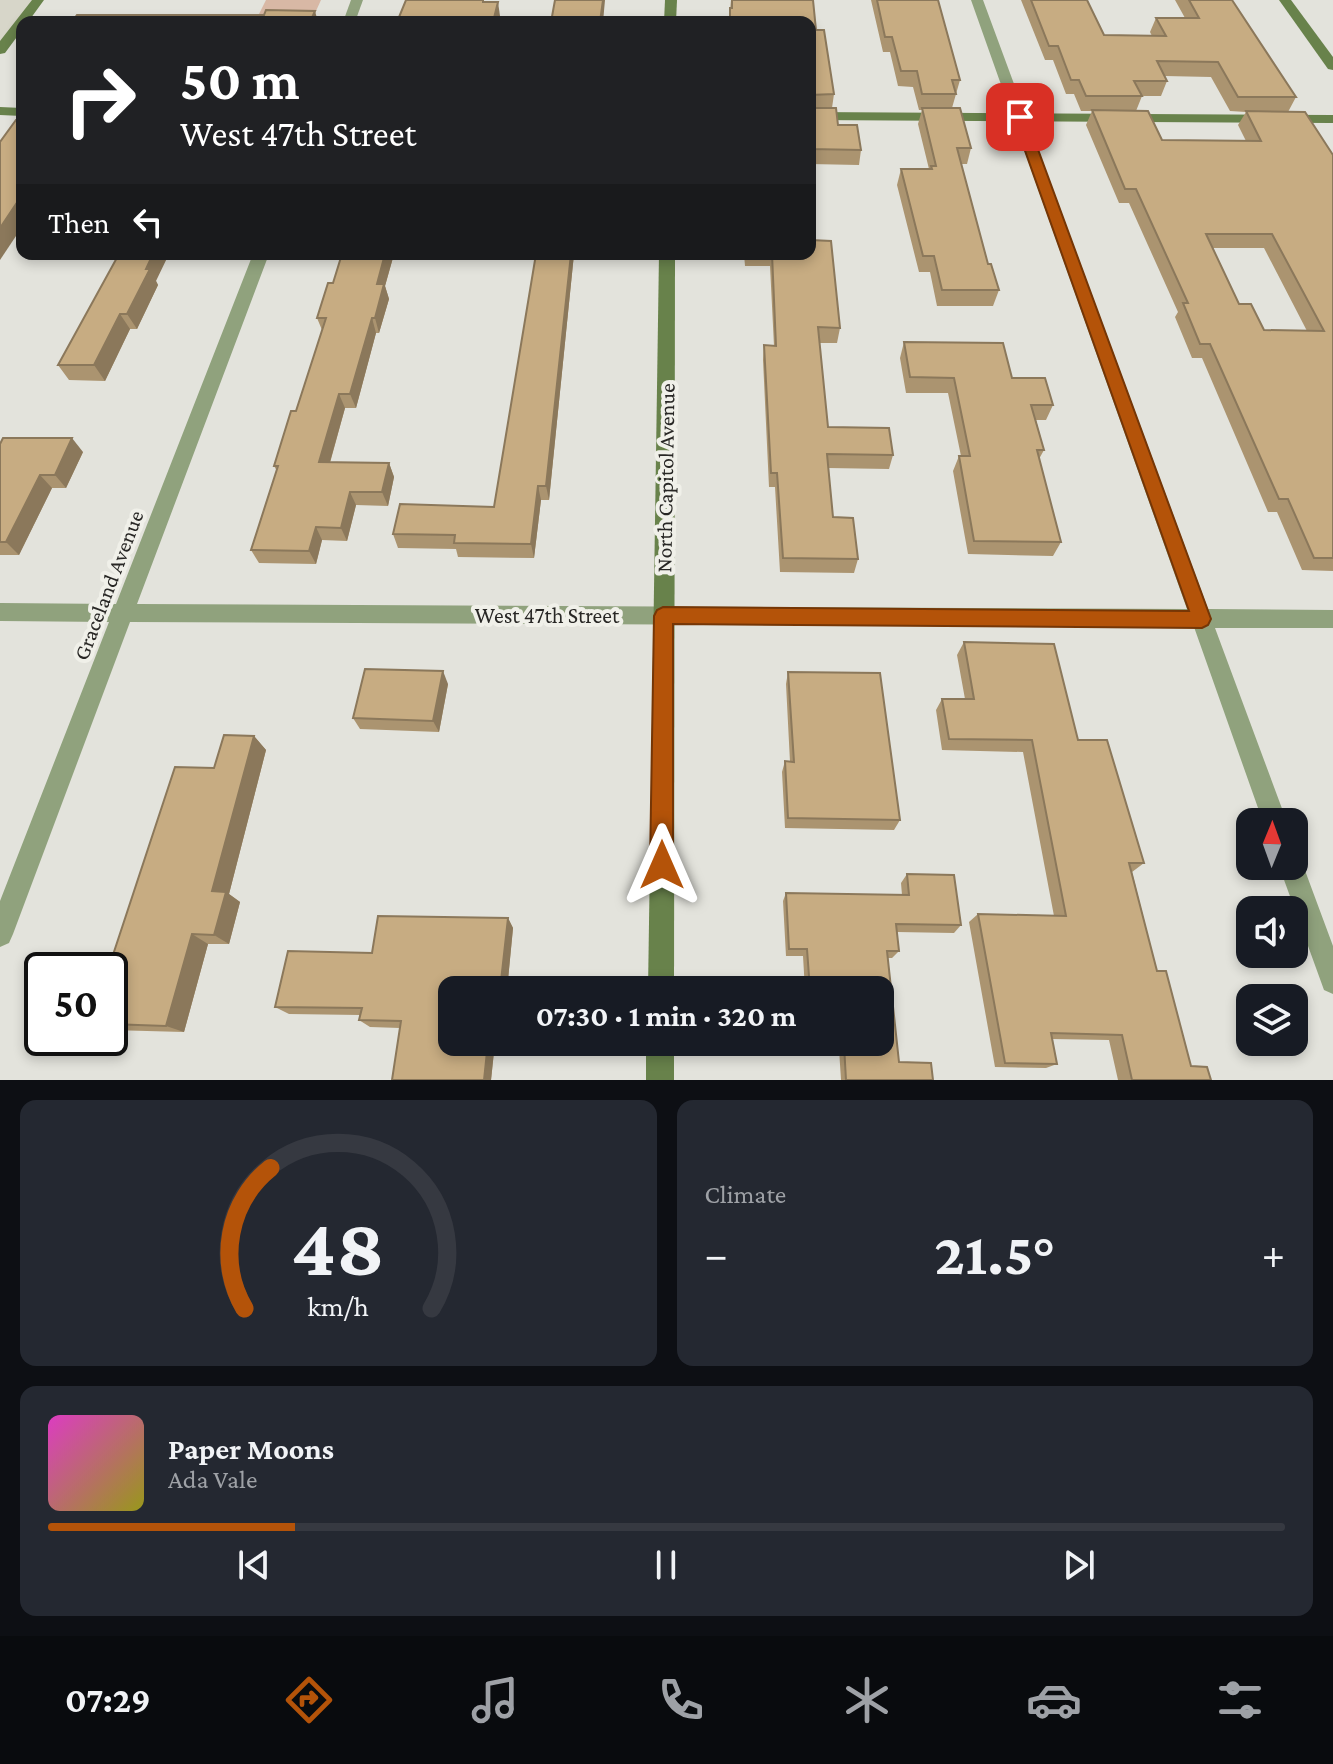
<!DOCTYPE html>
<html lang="en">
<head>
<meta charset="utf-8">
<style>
  body { margin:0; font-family:"Crimson Pro",serif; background:#242831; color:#f1f3f6; height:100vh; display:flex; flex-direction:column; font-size:30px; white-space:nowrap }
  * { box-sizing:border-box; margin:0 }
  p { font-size:26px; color:#9ea1a6 }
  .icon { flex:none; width:44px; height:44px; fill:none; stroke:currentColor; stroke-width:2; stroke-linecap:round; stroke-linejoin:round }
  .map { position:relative; height:1080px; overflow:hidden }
  .details { display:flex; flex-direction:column; gap:20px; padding:20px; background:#0d0f14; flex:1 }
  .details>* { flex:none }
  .top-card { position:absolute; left:16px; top:16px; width:800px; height:244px; border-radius:16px; box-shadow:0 4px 12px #0003; background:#202124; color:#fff; overflow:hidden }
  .needle { width:52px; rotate:1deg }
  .buttons { position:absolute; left:1236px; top:808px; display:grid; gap:16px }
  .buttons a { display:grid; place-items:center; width:72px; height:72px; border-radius:16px; background:#171b24; box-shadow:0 4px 12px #0003; font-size:40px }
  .speed { position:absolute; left:24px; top:952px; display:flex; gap:16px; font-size:40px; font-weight:700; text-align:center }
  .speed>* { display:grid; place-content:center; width:104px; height:104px; border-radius:50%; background:#171b24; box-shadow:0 4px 12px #0003; line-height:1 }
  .speed .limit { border:4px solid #111; border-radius:12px; background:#fff; color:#111 }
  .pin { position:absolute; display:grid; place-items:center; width:68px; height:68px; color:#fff; margin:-34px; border-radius:16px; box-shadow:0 4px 12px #0006 }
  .me { position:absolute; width:88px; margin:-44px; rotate:0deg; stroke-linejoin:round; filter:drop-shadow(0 0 6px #0008) }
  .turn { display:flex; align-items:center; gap:28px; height:168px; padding:0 32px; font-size:36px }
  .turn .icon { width:104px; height:104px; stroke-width:2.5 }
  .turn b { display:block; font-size:56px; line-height:68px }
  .then { display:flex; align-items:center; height:76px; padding:0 32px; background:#0003; gap:16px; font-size:30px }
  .big { font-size:60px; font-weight:700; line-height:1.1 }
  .details .tile { flex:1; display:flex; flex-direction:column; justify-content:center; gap:12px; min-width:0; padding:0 28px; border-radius:16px; background:#242831 }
  .details .dial { align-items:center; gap:0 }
  .dial svg { height:208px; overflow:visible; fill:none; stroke:#363941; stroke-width:7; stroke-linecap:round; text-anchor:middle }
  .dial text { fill:#f1f3f6; stroke:none }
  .song { display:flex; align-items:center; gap:24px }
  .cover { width:96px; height:96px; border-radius:12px; background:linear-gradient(135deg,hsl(310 70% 55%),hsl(60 70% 35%)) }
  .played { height:8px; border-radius:4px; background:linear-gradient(90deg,#b45309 20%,#363941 20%) }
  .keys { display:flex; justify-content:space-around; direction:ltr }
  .heat { display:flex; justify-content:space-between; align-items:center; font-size:44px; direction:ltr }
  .details .tiles { flex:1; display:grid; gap:20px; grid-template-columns:1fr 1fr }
  .tile:last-child { grid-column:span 2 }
  .trip { position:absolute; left:438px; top:976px; width:456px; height:80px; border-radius:16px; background:#171b24; box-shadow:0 4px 12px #0003; font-weight:700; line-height:80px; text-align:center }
  .tabs { display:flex; height:128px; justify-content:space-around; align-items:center; background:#090b0e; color:#9ea1a6 }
  .tabs .icon { width:56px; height:56px }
  .tabs .on { color:#b45309 }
  .tabs b { font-size:36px; color:#f1f3f6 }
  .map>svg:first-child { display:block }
</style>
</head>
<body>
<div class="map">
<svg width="1333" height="1080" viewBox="0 0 1333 1080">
  <rect width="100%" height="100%" fill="#e3e3dc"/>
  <path fill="#d7d6c9" d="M0 0H35L0 46Z"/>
  <path fill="#d8b8a5" d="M266 0H321L311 22H255Z"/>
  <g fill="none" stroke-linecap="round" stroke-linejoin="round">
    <g fill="#90a27d" fill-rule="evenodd">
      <path d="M351 0H363L355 22H343Z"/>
      <path d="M971 0H983L1208 609 1333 610V628H1215L1287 822H1263L1194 627 130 622 13 934 9 943 0 947V901L109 622 0 621V603L116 604 253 254H269L137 604 1187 609Z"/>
      <path d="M1294 855 1300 857 1333 946V994L1324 990 1279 866H1294Z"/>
    </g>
    <g fill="#68824b" fill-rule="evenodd">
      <path d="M32 0H44L28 22H22V30L5 53 0 54V41Z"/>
      <path d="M665 0H677L676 22H664Z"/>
      <path d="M1279 0H1291L1333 57V70L1328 69Z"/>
      <path d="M0 107 22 108V116L0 115Z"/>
      <path d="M810 112 1333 115V123L810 120Z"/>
      <path d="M659 254H675L674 990H648Z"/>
      <rect x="646" y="1042" width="28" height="38"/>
    </g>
  </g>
  <g fill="#ab9470" fill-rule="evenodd">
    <path d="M731 0H813L816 30 834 94 832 108 838 125 861 150 859 165 810 164V22H729Z"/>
    <path d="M871 0H938L960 80 952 108 971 148 967 164H961L988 264 999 290 993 306H937L930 272H919L897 185 901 169H929L918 124 922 110H919L913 87 898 86 890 52H883Z"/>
    <path d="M1021 0H1087L1104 35 1152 36 1150 32 1156 18H1185L1175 0H1232L1296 97 1288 112 1333 155V571L1302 570 1277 512H1268L1202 358H1192L1175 317 1178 312 1129 203H1119L1086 125 1092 111H1081L1074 94H1066L1053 60H1045ZM1165 76 1211 77 1230 111 1246 112 1238 125 1246 141 1162 140 1136 111 1142 96H1161L1167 81ZM1213 248H1264L1307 331 1264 330 1239 304Z"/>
    <path d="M342 254H394L385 286 389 299 379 333H376L356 408H345L330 463H389L394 477 388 506 356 505 347 541 322 540 316 564 259 563 251 550 277 471 274 466 296 411 322 330 317 318 333 283Z"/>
    <path d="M529 254H574L549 500H541L534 558 458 557 456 549 398 548 393 534 494 507 535 260H530Z"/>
    <path d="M744 254H810L840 328 837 343H819L828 427 893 455 889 469 828 468 833 517 858 559 854 573 780 572 775 487H769L763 360 764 345 774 346 770 266H745Z"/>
    <path d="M156 281 158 285 137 329H130L105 381 69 380 58 365Z"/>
    <path d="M904 342 1012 378 1053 405 1046 420H1036L1044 450 1039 459 1061 542 1053 556 968 554 953 471 959 456H961L948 393H906L900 358Z"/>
    <path d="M0 444 83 452 66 488H52L19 555H0Z"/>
    <path d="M964 642 1078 740 1144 863 1132 872 1157 971 1191 1066 1211 1080H1118L1109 1040 1052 1039 1057 1064 1046 1068 995 1067 969 922 978 914 1054 916 1023 752 942 750 936 710 942 699H965L957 655Z"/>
    <path d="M788 672 900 820 894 830 785 828 782 772 785 761 790 762 786 684Z"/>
    <path d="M448 684 439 732 360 729 353 718Z"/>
    <path d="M254 736 266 750 229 894 240 902 229 944H208L184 1032 110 1030V970L214 768Z"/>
    <path d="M907 874 961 925 954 933 897 932 899 951 892 958H888L899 1062 933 1080H841L839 1049H809L808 1042H880V990H805L803 956H786L783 901 786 893 902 895 901 883Z"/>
    <path d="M508 918 513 928 507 990H452V1042H495L491 1080 400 1028 370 1027 359 1020 360 1015 289 1014 275 1007 372 953Z"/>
  </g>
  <g fill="#8b785b">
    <path d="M603 0H605L603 22H600Z"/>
    <path d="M498 2 500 16 498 22H493Z"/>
    <path d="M315 11 318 22H310Z"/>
    <path d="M22 195V227L0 260V228Z"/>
    <path d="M153 254H169L156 281 158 285 137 329 127 314Z"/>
    <path d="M385 254H394L385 286 389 299 379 333 375 318 377 284Z"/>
    <path d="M571 254H574L549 500 546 486Z"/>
    <path d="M120 314 130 329 105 381 94 365Z"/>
    <path d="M372 318 376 333 356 408 350 394Z"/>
    <path d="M339 394 345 408 326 476 319 462Z"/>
    <path d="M72 438 83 452 66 488 55 475Z"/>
    <path d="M389 463 394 477 388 506 382 492Z"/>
    <path d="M40 475 52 488 19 555 6 542Z"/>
    <path d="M538 486 541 500 534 558 531 544Z"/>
    <path d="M350 492 356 505 347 541 341 528Z"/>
    <path d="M316 527 322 540 316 564 309 551Z"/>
    <path d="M443 671 448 684 439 732 433 721Z"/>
    <path d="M254 736 266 750 229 894 240 902 229 944 214 935 212 891Z"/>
    <path d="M508 918 513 928 507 990H500Z"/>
    <path d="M192 934 208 944 184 1032 166 1026Z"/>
    <path d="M488 1042H495L491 1080H484Z"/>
  </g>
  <g fill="#c7ac82" stroke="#8b785b" stroke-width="2" fill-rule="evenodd">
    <path d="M406 0H483V2H498L493 22H397Z"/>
    <path d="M555 0H603L600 22H551Z"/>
    <path d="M732 0H813L816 30H824L834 94 810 95V22H730V8H732Z"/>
    <path d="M877 0H938L960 80H952L956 94H922L917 71H901L892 37H885Z"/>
    <path d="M1031 0H1087L1104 35 1166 36 1156 18H1199L1189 0H1232L1296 97H1238L1218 62 1157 61 1167 81H1134L1142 96H1086L1079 80H1071L1058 46H1049Z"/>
    <path d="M266 10 315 11 310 22H72L77 15H264Z"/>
    <path d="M810 106 812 108H836L838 125H857L861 150 810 149Z"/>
    <path d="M922 108H960L971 148H957L988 264H991L999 290H942L934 256H923L901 169H932L931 166H936Z"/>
    <path d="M1092 110 1148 111 1162 140 1261 141 1246 111 1305 112 1333 155V558H1314L1288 499H1279L1210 344H1200L1183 303H1188L1136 189H1125ZM1206 234H1272L1324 331 1264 330 1251 304H1239Z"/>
    <path d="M16 120H22V195L0 228V142Z"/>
    <path d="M810 240 831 241 840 328 818 327 828 427 889 428 893 455 827 454 833 517 853 518 858 559 783 558 777 473H771L764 345 776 346 772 254H810Z"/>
    <path d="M119 254H153L146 269H150L127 314H120L94 365H58Z"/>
    <path d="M342 254H385L377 284H384L375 318H372L350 394H339L319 462 389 463 382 492H350L341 528 316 527 309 551 251 550 278 466H274L291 411H296L326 318H317L328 283H333Z"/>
    <path d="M536 254H571L546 486H538L531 544 454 543 455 535 393 534 400 504 494 507Z"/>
    <path d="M904 342 1003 343 1012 378H1045L1053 405H1031L1044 450H1037L1061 542 974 541 959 456H970L954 378 910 377Z"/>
    <path d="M3 438H72L55 475H40L6 542H0V444Z"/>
    <path d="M964 642 1054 644 1078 740H1107L1144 863H1129L1157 971H1166L1191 1066 1207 1067 1211 1080H1132L1122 1035 1051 1033 1057 1064 1005 1063 978 914 1066 916 1032 740 949 739 942 699H974Z"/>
    <path d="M365 669 443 671 433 721 353 718Z"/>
    <path d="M788 672 880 673 900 820 788 818 785 761 794 762Z"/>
    <path d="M224 735 254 736 212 891 226 892 214 935 192 934 166 1026 110 1024V970H108L175 767 214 768Z"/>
    <path d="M907 874 954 875 961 925 896 924 899 951H887L899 1062 931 1063 933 1080H846L844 1045 813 1044V1042H880V990H810L807 949H789L786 893 909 895Z"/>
    <path d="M378 916 508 918 500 990H452V1042H488L484 1080H392L401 1021 359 1020 362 1008 275 1007 288 951 372 953Z"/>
  </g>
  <path fill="#b45309" stroke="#753606" stroke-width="2" d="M1020 113 1026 117 1211 619 1208 625 1202 628 673 624V865L670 873 662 876 654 873 650 865 654 616 657 610 663 607 1189 611 1013 117Z"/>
  <g text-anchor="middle" stroke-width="8" stroke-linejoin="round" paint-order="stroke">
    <g font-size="22" fill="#282725" stroke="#f0f0e9">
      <text transform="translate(665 478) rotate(-89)" y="8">North Capitol Avenue</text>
      <text transform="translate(108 585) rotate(-69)" y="8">Graceland Avenue</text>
      <text x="547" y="623">West 47th Street</text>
    </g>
  </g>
</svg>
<div class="buttons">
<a><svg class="needle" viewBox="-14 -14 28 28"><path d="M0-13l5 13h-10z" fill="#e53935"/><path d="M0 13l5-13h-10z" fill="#9ea1a6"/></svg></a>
<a><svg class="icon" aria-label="sound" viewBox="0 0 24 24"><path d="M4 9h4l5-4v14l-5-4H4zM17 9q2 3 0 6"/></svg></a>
<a><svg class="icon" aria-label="layers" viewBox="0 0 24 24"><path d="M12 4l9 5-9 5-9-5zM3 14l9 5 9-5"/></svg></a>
</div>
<div class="speed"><div class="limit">50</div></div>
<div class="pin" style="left:1020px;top:117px;background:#d93025"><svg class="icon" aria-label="arrive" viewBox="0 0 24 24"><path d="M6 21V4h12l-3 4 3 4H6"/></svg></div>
<svg class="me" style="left:662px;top:865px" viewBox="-20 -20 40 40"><path d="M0-17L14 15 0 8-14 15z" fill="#b45309" stroke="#fff" stroke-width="4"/></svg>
<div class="trip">07:30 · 1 min · 320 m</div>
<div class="top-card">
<div class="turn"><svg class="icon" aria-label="right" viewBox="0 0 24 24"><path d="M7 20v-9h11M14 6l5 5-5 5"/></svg><div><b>50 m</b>West 47th Street</div></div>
<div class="then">Then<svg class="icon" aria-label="left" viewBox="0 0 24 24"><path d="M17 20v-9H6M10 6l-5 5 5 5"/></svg></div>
</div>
</div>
<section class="details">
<div class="tiles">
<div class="tile dial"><svg viewBox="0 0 100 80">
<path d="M14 69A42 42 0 1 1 86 69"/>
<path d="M14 69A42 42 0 0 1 24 15" stroke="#b45309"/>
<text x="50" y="56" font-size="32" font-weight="700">48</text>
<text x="50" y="72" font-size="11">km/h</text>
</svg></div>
<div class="tile"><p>Climate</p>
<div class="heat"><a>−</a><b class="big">21.5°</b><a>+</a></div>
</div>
<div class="tile">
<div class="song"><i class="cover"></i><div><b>Paper Moons</b><p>Ada Vale</p></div></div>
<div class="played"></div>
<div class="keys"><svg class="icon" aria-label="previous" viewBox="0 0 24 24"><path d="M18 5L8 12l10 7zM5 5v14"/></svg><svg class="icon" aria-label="pause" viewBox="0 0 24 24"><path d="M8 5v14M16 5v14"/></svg><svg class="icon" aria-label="next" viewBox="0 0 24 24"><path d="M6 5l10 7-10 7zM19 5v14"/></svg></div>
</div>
</div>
</section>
<nav class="tabs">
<b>07:29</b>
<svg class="icon on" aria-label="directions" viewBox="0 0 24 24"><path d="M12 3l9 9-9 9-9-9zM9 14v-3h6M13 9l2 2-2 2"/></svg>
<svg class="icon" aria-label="music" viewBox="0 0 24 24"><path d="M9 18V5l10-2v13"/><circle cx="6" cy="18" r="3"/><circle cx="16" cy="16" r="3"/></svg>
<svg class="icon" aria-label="phone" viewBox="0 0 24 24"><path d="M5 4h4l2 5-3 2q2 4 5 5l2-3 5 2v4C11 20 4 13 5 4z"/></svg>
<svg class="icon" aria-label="climate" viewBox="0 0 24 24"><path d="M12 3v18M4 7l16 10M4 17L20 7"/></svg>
<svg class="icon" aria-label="car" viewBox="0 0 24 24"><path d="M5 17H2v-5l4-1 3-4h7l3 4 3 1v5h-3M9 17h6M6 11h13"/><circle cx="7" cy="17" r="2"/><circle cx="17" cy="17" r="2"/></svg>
<svg class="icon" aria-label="filters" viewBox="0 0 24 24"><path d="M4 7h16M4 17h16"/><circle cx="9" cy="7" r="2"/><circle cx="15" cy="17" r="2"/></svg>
</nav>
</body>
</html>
